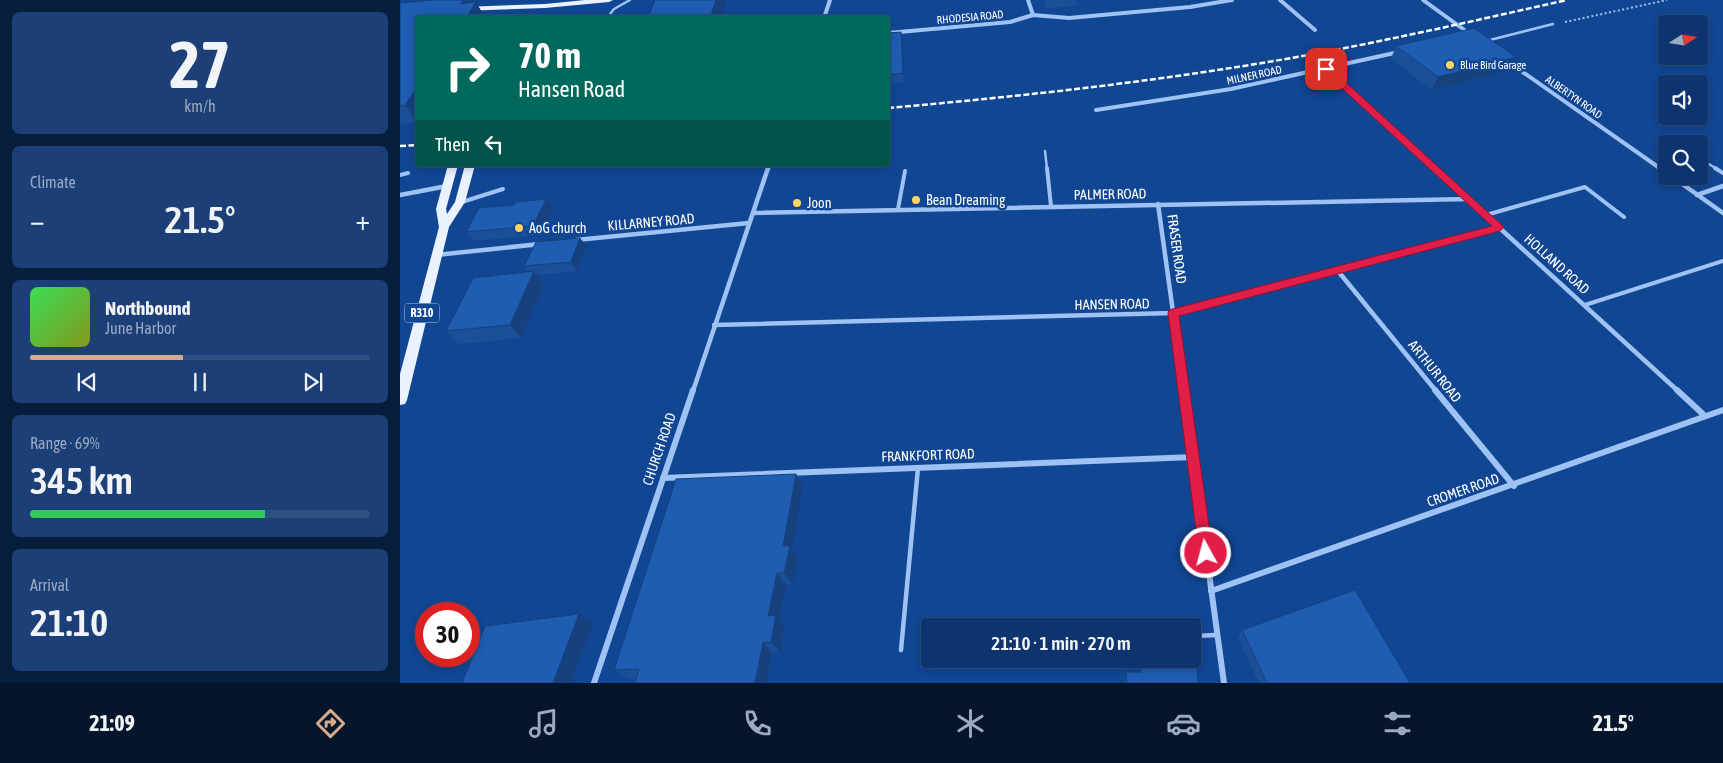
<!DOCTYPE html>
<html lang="en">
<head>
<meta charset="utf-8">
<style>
  body { margin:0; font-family:"Asap Condensed",sans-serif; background:#1b3f76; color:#f1f3f6; height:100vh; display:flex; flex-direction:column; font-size:19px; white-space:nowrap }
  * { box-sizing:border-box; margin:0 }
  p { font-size:16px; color:#9aaac2 }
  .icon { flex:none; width:28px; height:28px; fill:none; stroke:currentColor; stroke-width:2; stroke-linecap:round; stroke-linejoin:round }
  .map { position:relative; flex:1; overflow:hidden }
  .panel { display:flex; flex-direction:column; gap:12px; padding:12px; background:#071d3c; width:400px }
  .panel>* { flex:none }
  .guide { position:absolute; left:15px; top:15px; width:475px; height:152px; border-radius:5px; box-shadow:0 2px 8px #0003,0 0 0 1px #2d4f81; background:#00695c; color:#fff; overflow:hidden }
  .needle { width:32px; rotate:78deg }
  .tools { position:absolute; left:1258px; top:15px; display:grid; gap:10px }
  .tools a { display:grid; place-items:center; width:50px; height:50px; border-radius:5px; background:#0d346e; box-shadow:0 2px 8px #0003,0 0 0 1px #2d4f81; font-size:25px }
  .speed { position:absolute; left:15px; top:602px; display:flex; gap:10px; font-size:25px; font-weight:700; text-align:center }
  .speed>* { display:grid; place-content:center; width:65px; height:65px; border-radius:50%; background:#0d346e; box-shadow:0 2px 8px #0003,0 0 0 1px #2d4f81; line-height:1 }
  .speed .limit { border:8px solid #d22; background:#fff; color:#111 }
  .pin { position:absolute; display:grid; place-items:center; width:42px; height:42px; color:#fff; margin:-21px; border-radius:10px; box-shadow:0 2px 8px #0006 }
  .me { position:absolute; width:55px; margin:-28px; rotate:353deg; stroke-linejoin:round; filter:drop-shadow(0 0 4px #0008) }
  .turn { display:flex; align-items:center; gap:18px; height:105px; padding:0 20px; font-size:22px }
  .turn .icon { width:65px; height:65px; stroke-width:2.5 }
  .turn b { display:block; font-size:35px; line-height:42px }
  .then { display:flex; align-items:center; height:48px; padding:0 20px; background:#0003; gap:10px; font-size:19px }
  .big { font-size:38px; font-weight:600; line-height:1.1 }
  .panel .widget { flex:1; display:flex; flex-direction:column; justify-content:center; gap:8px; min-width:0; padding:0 18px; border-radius:8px; background:#1b3f76 }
  .panel .dial { align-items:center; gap:0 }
  .dial b { font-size:65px; line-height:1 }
  .song { display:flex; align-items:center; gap:15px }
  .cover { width:60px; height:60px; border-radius:8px; background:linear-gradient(135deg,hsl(130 70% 55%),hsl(70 70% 35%)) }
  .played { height:5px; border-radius:2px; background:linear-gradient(90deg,#d6ab8b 45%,#2d4f81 45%) }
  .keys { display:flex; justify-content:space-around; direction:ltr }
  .heat { display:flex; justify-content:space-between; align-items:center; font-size:28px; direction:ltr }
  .charge { height:8px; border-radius:4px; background:linear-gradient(90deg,#34c759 69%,#2d4f81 0) }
  .trip { position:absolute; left:521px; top:618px; width:280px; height:50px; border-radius:5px; background:#0d346e; box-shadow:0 2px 8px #0003,0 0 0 1px #2d4f81; font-weight:600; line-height:50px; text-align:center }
  .tab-bar { display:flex; height:80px; justify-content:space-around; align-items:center; background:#05152c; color:#9aaac2 }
  .tab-bar .icon { width:35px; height:35px }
  .tab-bar .active { color:#d6ab8b }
  .tab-bar b { font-size:22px; color:#f1f3f6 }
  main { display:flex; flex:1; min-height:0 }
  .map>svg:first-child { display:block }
</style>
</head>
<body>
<main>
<section class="panel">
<div class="widget dial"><b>27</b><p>km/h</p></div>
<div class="widget"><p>Climate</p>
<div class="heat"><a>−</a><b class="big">21.5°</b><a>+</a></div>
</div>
<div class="widget">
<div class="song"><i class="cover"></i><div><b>Northbound</b><p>June Harbor</p></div></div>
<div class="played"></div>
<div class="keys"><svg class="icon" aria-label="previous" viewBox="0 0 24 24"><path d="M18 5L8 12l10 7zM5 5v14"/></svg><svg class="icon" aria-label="pause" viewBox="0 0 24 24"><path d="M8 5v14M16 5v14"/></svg><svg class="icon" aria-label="next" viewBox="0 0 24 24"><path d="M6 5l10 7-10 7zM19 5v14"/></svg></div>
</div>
<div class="widget"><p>Range · 69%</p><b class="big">345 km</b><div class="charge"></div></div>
<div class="widget"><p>Arrival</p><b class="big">21:10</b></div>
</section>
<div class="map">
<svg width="1323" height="683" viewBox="0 0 1323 683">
  <rect width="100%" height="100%" fill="#114693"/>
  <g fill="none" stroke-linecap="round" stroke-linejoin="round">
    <path stroke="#9ec2f3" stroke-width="2" stroke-dasharray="2 2.5" stroke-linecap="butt" d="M1165 22 1267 0"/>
    <g stroke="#9ec2f3" stroke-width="2.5">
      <path d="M207 18 214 9 230 0"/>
      <path d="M1086 41 1153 24"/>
      <path d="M645 151 647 169"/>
      <path d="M1299 158 1317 169"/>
    </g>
    <g stroke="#9ec2f3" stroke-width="4">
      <path d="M647 168 651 206"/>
      <path d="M1315 168 1323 173"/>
      <path d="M0 175 8 173"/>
      <path d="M62 202 103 189"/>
      <path d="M498 209 505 171"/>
      <path d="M1086 215 1185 187 1224 217"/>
      <path d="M1185 305 1323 261"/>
    </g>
    <g stroke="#9ec2f3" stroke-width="4.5">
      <path d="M792 636 817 635"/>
      <path d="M501 650 518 468"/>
    </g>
    <g stroke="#9ec2f3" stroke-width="4">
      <path d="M628 0 633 15"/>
      <path d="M880 0 915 30"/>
      <path d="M1023 0 1070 34"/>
      <path d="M424 18 430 0"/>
      <path d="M488 33 610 22 633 15 669 18 790 7 832 0"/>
      <path d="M1107 61 1261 169"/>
      <path d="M926 69 1035 169"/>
      <path d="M696 110 831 89 999 52"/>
      <path d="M368 169 369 165"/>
    </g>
    <g stroke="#9ec2f3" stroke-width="4.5">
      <path d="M1034 168 1278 391"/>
      <path d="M1259 168 1266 173"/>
      <path d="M1271 176 1323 213"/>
      <path d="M0 195 47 186"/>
      <path d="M1297 195 1323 186"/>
      <path d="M758 204 784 391"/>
      <path d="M353 213 1069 199"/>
      <path d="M176 240 349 223"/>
      <path d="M36 255 140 244"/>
      <path d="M938 271 1036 391"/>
      <path d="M314 325 773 313 1099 227"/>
      <path d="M293 391 368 168"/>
    </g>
    <g stroke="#9ec2f3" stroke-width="6">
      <path d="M784 390 824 683"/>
      <path d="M1035 390 1114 486"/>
      <path d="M1277 390 1305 416"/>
      <path d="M263 478 794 457"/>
      <path d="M811 591 1323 410"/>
      <path d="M194 683 293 390"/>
    </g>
    <g fill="#eaf2ff" fill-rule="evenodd">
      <path d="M185 0H213L209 2 145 8 62 11 58 9 62 7 145 4Z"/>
      <path d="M48 165H58L46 209 47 214 55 202 65 165H75L65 202 49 227 7 400 5 404 0 405V374L39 227 36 209Z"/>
    </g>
    <g stroke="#fff" stroke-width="2.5" stroke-dasharray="6 2.5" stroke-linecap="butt">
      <path d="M488 108C625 96 761 81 897 57 987 41 1077 20 1167 0"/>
      <path d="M0 146 18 145"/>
    </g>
  </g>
  <g fill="#1b5099">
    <path d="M644 0H676V6L646 8Z"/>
    <path d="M76 2 85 18H18V122L0 124V3H68Z"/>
    <path d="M488 33 503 41 505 82 488 84Z"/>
    <path d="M996 46 1110 70 1032 90 991 59Z"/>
    <path d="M146 199 153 208 140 235 74 241 66 232 114 205Z"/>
    <path d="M180 238 187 247 177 271 137 275 144 285 121 338 59 344 46 331 128 272 124 266Z"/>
    <path d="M396 474 403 486 392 550 398 558 393 584 386 585 379 618 385 625 380 652H372L236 679H228L214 670Z"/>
    <path d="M842 630 1010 683H859L838 638Z"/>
    <path d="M740 668 798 683H725V678L726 672H739Z"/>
  </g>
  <g fill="#16417d">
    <path d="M63 0H66L72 9 76 2 85 18H66L60 4Z"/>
    <path d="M316 0H327L321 18H310Z"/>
    <path d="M501 32 503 41 505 82 503 73Z"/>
    <path d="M1116 57 1110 70 1032 90 1038 77Z"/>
    <path d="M18 86V122L5 105Z"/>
    <path d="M146 199 153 208 140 235 133 226Z"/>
    <path d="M180 238 187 247 177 271 171 262Z"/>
    <path d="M134 271 144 285 121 338 110 325Z"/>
    <path d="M396 474 403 486 392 550 398 558 393 584 384 573 383 546Z"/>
    <path d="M377 573 386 585 379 618 385 625 380 652 371 642 368 616Z"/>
    <path d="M179 614 193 623 171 683H153Z"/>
    <path d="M363 642 372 652 366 683H355Z"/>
  </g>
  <g fill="#1f5db2" stroke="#16417d">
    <path d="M32 0H63L60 4 76 2 66 18H18V86L5 105 0 106V3Z"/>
    <path d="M255 0H316L310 18H248Z"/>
    <path d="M1074 28 1116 57 1038 77 996 46Z"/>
    <path d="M501 32 503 73 488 75V33Z"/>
    <path d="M146 199 133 226 66 232 79 208 114 205 116 202Z"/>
    <path d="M180 238 171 262 124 266 136 242Z"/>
    <path d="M134 271 110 325 46 331 73 278Z"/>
    <path d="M396 474 383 546H390L384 573H377L368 616 376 615 371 642H363L355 683H235L239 669 214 670 276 479Z"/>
    <path d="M955 590 1010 683H867L842 630Z"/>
    <path d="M179 614 153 683H62L85 626Z"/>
    <path d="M740 668H797L798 683H727L726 672H741Z"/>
  </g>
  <path fill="#e11d48" stroke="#92132f" d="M923 67H929L1104 227 1100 231 779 316 813 553 811 558 806 560 801 558 799 553 768 313 769 310 1092 226 923 71Z"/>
  <g fill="#ffd560" stroke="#114693" stroke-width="2">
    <circle cx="1050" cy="65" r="5"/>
    <circle cx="516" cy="200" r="5"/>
    <circle cx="397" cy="203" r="5"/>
    <circle cx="119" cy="228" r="5"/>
  </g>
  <g text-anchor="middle" stroke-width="5" stroke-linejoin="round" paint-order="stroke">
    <g font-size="11" fill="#fff" stroke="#114693">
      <text transform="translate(570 17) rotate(-5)" y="4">RHODESIA ROAD</text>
      <text transform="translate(854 75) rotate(-12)" y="4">MILNER ROAD</text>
      <text transform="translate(1174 97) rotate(35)" y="4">ALBERTYN ROAD</text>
    </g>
    <g font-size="11" fill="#fff" stroke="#114693" text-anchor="start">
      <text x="1060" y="69">Blue Bird Garage</text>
    </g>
    <rect fill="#114693" stroke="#b8c8df" stroke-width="1" x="4.5" y="303.5" width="35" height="19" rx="4"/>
    <g font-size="12" font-weight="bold" fill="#fff">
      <text x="22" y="317">R310</text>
    </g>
    <g font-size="14" fill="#fff" stroke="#114693">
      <text transform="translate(710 194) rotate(-1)" y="5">PALMER ROAD</text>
      <text transform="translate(251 222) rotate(-5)" y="5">KILLARNEY ROAD</text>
      <text transform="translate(777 249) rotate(82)" y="5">FRASER ROAD</text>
      <text transform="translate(1157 264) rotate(42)" y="5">HOLLAND ROAD</text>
      <text transform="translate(712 304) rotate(-1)" y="5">HANSEN ROAD</text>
      <text transform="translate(1035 371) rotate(51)" y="5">ARTHUR ROAD</text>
      <text transform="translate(259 449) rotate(-71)" y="5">CHURCH ROAD</text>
      <text transform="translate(528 455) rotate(-2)" y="5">FRANKFORT ROAD</text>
      <text transform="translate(1063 490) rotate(-19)" y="5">CROMER ROAD</text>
    </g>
    <g font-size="14" fill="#fff" stroke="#114693" text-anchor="start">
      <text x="526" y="205">Bean Dreaming</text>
      <text x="407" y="208">Joon</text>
      <text x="129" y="233">AoG church</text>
    </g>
  </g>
</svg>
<div class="tools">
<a><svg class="needle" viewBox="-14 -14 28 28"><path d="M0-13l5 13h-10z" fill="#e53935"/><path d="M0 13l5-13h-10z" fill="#9aaac2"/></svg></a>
<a><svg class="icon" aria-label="sound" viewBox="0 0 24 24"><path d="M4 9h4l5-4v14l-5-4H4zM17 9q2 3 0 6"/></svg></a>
<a><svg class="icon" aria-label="search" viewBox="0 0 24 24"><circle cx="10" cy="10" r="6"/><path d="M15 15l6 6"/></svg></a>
</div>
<div class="speed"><div class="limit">30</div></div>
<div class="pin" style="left:926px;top:69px;background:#d93025"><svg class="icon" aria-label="arrive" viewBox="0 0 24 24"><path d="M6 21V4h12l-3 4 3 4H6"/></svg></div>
<svg class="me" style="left:806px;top:553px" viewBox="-20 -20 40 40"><circle r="17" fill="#e11d48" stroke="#fff" stroke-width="3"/><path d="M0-11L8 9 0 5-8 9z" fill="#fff"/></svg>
<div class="trip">21:10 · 1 min · 270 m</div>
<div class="guide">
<div class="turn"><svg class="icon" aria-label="right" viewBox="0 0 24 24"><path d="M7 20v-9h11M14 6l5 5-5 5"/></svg><div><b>70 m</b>Hansen Road</div></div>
<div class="then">Then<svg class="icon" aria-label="left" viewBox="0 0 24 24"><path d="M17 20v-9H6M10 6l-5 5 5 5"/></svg></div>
</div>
</div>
</main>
<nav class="tab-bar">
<b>21:09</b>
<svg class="icon active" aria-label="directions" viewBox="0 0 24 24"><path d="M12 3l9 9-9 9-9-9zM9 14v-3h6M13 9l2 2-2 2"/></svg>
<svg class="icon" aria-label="music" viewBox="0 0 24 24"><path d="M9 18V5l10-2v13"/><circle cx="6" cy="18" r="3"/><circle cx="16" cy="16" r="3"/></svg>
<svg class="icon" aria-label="phone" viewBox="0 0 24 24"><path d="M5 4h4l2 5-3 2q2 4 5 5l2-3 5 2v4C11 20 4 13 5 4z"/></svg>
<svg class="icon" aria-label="climate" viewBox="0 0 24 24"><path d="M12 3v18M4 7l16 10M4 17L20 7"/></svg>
<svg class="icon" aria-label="car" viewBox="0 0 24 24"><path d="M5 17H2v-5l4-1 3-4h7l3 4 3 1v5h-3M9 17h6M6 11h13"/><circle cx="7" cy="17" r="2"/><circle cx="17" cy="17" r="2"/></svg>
<svg class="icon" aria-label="filters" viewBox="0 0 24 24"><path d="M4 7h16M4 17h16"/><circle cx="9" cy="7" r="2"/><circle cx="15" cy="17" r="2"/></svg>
<b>21.5°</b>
</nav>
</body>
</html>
